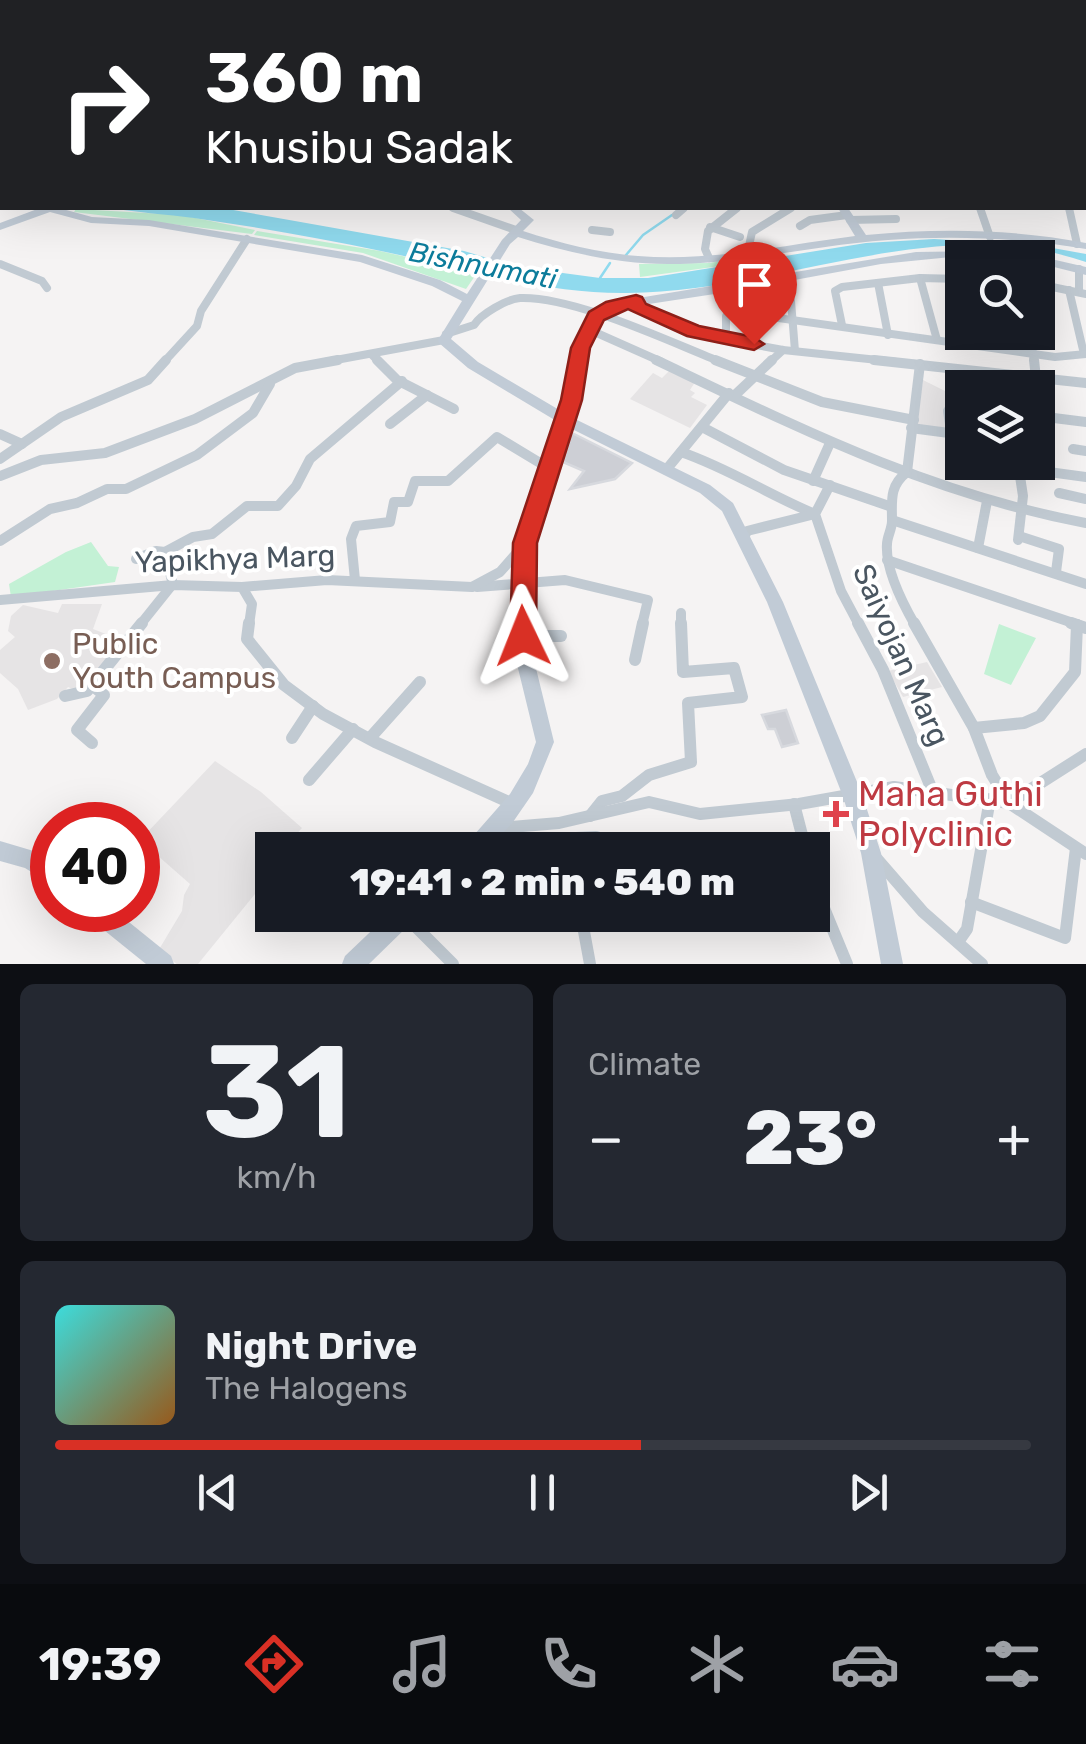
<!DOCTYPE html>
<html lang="en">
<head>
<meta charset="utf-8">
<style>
  body { margin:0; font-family:Rubik,sans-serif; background:#242831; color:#f1f3f6; height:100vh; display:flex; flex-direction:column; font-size:38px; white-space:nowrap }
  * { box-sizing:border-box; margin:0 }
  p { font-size:32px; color:#9ea1a6 }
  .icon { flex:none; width:55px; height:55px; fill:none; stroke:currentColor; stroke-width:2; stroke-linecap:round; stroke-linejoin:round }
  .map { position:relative; height:964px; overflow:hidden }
  .panel { display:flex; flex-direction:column; gap:20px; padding:20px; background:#0d0f14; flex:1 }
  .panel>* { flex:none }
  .hud { position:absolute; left:0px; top:0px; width:1088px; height:210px; box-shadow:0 10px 40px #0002; background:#202124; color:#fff; overflow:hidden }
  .buttons { position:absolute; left:945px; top:240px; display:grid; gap:20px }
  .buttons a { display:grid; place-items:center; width:110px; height:110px; border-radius:0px; background:#171b24; box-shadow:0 10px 40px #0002; font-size:50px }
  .speed { position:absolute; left:30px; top:802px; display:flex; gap:20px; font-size:50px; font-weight:700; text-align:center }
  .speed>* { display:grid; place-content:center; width:130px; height:130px; border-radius:50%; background:#171b24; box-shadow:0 10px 40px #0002; line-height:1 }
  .speed .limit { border:15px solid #d22; background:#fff; color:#111 }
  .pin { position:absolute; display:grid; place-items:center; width:85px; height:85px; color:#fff; margin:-102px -42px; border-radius:50% 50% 50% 0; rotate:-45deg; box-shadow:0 0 10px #0007 }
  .pin .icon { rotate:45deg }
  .me { position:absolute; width:110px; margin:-55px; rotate:358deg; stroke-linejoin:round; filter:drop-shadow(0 0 8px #0008) }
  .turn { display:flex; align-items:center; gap:35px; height:210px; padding:0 40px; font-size:45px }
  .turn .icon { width:130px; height:130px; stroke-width:2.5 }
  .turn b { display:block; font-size:70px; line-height:85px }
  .big { font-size:75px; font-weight:800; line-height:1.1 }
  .panel .tile { flex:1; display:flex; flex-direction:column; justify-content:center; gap:15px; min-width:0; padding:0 35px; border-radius:15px; background:#242831 }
  .panel .dial { align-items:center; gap:0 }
  .dial b { font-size:130px; line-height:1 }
  .song { display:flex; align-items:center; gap:30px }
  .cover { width:120px; height:120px; border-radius:15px; background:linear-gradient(135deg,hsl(180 70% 55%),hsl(30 70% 35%)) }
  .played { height:10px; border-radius:5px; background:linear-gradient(90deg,#d93025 60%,#363941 60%) }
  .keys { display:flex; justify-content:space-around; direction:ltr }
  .heat { display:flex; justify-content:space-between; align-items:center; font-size:55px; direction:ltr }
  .panel .tiles { flex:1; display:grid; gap:20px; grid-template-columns:1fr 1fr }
  .tile:last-child { grid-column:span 2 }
  .trip { position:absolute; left:255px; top:832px; width:575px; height:100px; border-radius:0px; background:#171b24; box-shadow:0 10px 40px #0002; font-weight:800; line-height:100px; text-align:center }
  .menu { display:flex; height:160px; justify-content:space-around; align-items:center; background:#090b0e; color:#9ea1a6 }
  .menu .icon { width:70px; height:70px }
  .menu .active { color:#d93025 }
  .menu b { font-size:45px; color:#f1f3f6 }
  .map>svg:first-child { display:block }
</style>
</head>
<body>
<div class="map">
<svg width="1086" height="964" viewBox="0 0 1086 964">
  <rect width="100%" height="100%" fill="#f5f3f3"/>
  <g fill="#e6e4e5">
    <path d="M669 371 695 382 690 390 695 393 691 397 707 405 690 428 630 399 653 373 662 378Z"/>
    <path d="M923 380 951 394 945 412V431L915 428Z"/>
    <path d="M62 604H102L93 629 121 640 80 692 68 687 57 699 28 710 18 689 0 673V650L15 637 8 631 11 616 23 605 58 613Z"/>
    <path d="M927 662 942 687 903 697 888 671Z"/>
    <path d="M215 761 261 792 302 828 282 850H272V873L198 964H177L158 951 182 911 184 895 190 884 140 840Z"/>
  </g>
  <g fill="#c3f1d5">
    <path d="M76 209 181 215 255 230 252 234 74 212Z"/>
    <path d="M257 231 380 251 477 273 466 289 363 253 254 235Z"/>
    <path d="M772 252 771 259 640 277 639 264 709 263Z"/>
    <path d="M91 542 108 566 119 567 115 582 11 597 9 584 66 552Z"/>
    <path d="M999 624 1036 638 1011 685 984 674Z"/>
  </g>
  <path fill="#90daee" d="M111 208H222L464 251 518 267 600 278H648L866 243 934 239 1036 245 1086 254V262C935 210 779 293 627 293 543 294 463 268 381 251 319 238 256 227 194 218 166 214 139 213 111 208Z"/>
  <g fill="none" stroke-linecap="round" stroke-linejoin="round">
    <g stroke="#90daee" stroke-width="2.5">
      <path d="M626 255 643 235 672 215"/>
      <path d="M600 278 610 263"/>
    </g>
  </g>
  <g fill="#cdcfd5" stroke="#d7d9de" stroke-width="2.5">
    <path d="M572 433 632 463 615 479 570 489 584 471 563 462Z"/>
    <path d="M786 710 798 743 782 747 775 729H768L762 715Z"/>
  </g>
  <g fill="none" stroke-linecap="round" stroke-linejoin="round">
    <g stroke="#c1cad2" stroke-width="6">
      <path d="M199 0 203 2"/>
      <path d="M264 0 292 1"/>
      <path d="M341 0 351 2"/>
      <path d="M413 0 417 2"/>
      <path d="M758 0 765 2"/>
      <path d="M76 2 83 0"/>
      <path d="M222 2 228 0"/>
      <path d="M386 2 394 0"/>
      <path d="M456 2 464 0"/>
      <path d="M539 2 546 0"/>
      <path d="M567 2 574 0"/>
      <path d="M589 2 609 0"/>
      <path d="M1085 99 1086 95"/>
    </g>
    <g stroke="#c1cad2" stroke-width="8">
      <path d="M453 208 516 230"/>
      <path d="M980 208 990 237"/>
      <path d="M1069 208 1077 244"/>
      <path d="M676 215 684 208"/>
      <path d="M850 220 896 219"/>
      <path d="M800 226 810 220 847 215"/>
      <path d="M710 227 740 237"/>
      <path d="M592 230 610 232"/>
      <path d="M747 255 752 232 791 208"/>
      <path d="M709 258 705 249 708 231 737 208"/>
      <path d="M0 264 42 281 47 288"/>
      <path d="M1079 269V292"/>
      <path d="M784 277 791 301 795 351"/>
      <path d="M920 278 937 340"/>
      <path d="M878 283 888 335"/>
      <path d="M1038 284 1086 294"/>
      <path d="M1069 290 1084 354"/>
      <path d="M636 301 637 307 712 337 783 350 897 362"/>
      <path d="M842 325 835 291 842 287 920 278 962 279"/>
      <path d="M590 330 662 362"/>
      <path d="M1030 332 1034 362"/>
      <path d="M446 334 474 325C481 314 507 299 520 298 574 296 670 342 721 362"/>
      <path d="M726 337V316L736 312 1055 357 1086 354"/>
      <path d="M372 355 379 362"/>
      <path d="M164 362 197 326 201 311 247 239"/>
      <path d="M325 362 444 340"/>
      <path d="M770 362 783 350"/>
    </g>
    <g stroke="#c1cad2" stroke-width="10">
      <path d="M377 360 397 380 454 409"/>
      <path d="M656 360C799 428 930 494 1086 523"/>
      <path d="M715 360 822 402 914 420"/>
      <path d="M874 360 1086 383"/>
      <path d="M1034 360 1036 378"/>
      <path d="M734 396 772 360"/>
      <path d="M962 405 954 404 948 411 955 457 962 460"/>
      <path d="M1038 416 1086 422"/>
      <path d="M390 424 427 395"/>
      <path d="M702 427 784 470 889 506"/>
      <path d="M911 428 949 433"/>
      <path d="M0 434 22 444"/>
      <path d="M1073 449 1086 451"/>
      <path d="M681 452C728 468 769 495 815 514"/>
      <path d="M0 459 61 417 148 380 166 360"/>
      <path d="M975 462 1086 477"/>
      <path d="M1018 463 1023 496 1018 540"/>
      <path d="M666 470 729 393"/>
      <path d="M907 472C889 486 892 501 892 521 892 529 887 537 887 544 885 570 903 604 915 625"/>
      <path d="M907 472 920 364"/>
      <path d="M0 476 41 460 105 453 195 419 295 368 338 360"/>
      <path d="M813 481 830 443"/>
      <path d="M830 485 815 514 841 591 859 625"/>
      <path d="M1059 493 1086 499"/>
      <path d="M892 520 1086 584"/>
      <path d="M1019 536 1059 549 1056 572"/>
      <path d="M744 538 747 531 815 514"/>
      <path d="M0 541 50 509 77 503 107 489H126L197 455 253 413 270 384"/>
      <path d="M978 548 987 501"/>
      <path d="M165 552 193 537 212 534 247 506H278L296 486 310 459 402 381"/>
      <path d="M136 559 156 551 165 552 173 585"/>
      <path d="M887 560 1079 625"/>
      <path d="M355 580 351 539 356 526 390 522 394 502H408L415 481H448L497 437 550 469"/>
      <path d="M242 587 252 604 249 625"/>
      <path d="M477 587 565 580 648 600 642 625"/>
      <path d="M0 600 173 585 242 587 327 580 472 587 500 572 522 547"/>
      <path d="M681 613V625"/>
      <path d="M140 625 172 585"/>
    </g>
    <g stroke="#c1cad2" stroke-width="12">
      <path d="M249 623 247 639 284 685 323 714 375 742 511 803"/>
      <path d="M858 623 883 670 932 790"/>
      <path d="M914 623 974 728 992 775 1009 803 1086 854"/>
      <path d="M1071 623 1086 628"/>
      <path d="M523 636H561"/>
      <path d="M635 660 643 623"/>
      <path d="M92 685 104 695 77 730 92 743"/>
      <path d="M65 696 87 691 142 623"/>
      <path d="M974 728 1024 723 1040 716 1075 672 1077 625"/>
      <path d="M292 738 313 706"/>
      <path d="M370 738 420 682"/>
      <path d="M309 780 353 729"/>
      <path d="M794 804 802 835 796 850"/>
      <path d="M590 816 602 801 622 796 649 775 691 762 688 703 742 697 734 668 683 672 681 623"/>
      <path d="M499 828 559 823 649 802 700 814 799 804 894 787 1009 803 1086 754"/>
      <path d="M556 839 596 837 634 850"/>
      <path d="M877 859 923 912 982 964"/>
      <path d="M812 879 847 964"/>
      <path d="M971 902 1065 938 1076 848"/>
      <path d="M404 915 453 964"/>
      <path d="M581 915 590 964"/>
      <path d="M696 915 700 919"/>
      <path d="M958 942 967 929 990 799"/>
    </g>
    <g fill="#c1cbd6" fill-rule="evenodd">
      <path d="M763 0H771L769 2H761Z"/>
      <path d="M1085 60 1086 61V67L1085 66Z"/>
      <path d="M2 102V108L0 109V103Z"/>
      <path d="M0 129 2 130V137L0 136Z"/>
      <rect x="0" y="173" width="2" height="7"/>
      <path d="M40 208H59L92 217 149 220 362 255 440 280 467 294 502 240 521 220 508 208H519L534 220 523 231C560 243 599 253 638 256 711 262 783 245 855 236L838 208H848L866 235C940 228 1013 229 1086 243V249C1020 238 954 235 888 240 814 245 742 264 668 264 616 264 566 252 518 237L510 244 451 339 478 362 561 411C575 370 567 331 608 303L916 252 987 251 1027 256 1029 258 951 257 881 264 741 290 616 309C579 335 586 379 573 418L710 485 733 503 783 602 862 794 881 853 903 964H881L861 853 842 794 767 602 722 511 700 493 570 428 533 543 529 585 533 656 554 742 533 793 513 822 488 850H464L467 843 510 794 528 764 536 742 515 656 513 585 517 543 558 422 468 368 439 343 438 340 462 301 432 286 360 262 149 226 91 223 50 212 0 230V223Z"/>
      <path d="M1038 256 1086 267V275L1038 263V258H1034Z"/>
      <path d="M0 841 37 852 52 863V885L25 868 0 861Z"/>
      <path d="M86 910H114L171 956 174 964H146L89 918Z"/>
      <path d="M388 915H414L411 923 369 964H342L345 956Z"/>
    </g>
  </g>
  <path fill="#d93025" stroke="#8d1f18" stroke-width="2.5" d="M636 295 642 297 646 304 699 326 754 337 764 344 754 350 687 336 628 309 604 320 590 348 582 400 537 543 536 636 532 644 523 647 513 644 510 636 513 543 561 400 571 348 589 312 606 302Z"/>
  <circle fill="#8d6e63" stroke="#fff" stroke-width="4" cx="52" cy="661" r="10"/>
  <path fill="#e0444e" stroke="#fff" stroke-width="4" d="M831 799h10v10h10v10h-10v10h-10v-10h-10v-10h10z"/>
  <g text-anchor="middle" stroke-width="8" stroke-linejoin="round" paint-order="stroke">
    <g font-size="28" font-style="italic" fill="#0c7c9b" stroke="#fff">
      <text transform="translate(483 265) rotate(11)" y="10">Bishnumati</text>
    </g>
    <g font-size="30" fill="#4a5661" stroke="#fff">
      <text transform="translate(235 559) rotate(-2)" y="10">Yapikhya Marg</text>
      <text transform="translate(901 655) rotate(66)" y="10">Saiyojan Marg</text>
    </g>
    <g font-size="30" fill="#785e54" stroke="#fff" text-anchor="start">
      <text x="72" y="654">Public<tspan x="72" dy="34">Youth Campus</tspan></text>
    </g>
    <g font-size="35" fill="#be3a42" stroke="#fff" text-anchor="start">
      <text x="858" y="806">Maha Guthi<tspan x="858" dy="40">Polyclinic</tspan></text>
    </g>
  </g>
</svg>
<div class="buttons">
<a><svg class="icon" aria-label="search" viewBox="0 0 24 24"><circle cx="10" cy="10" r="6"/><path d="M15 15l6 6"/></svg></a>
<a><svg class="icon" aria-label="layers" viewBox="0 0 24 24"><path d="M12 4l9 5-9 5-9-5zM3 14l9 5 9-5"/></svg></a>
</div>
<div class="speed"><div class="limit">40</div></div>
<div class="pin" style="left:754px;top:344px;background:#d93025"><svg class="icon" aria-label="arrive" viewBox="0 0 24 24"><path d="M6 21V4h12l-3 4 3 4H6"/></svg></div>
<svg class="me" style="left:523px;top:636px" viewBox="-20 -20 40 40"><path d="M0-17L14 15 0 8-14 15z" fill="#d93025" stroke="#fff" stroke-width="4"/></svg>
<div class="trip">19:41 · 2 min · 540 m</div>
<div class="hud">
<div class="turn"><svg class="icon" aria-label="right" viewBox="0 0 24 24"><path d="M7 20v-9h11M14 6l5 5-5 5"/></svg><div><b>360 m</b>Khusibu Sadak</div></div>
</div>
</div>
<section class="panel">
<div class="tiles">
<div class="tile dial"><b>31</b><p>km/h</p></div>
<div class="tile"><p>Climate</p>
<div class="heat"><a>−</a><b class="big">23°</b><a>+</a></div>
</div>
<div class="tile">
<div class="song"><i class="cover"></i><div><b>Night Drive</b><p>The Halogens</p></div></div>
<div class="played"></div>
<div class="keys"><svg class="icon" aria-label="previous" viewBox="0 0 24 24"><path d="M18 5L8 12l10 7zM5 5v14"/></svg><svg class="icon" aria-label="pause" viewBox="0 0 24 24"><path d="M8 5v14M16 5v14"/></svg><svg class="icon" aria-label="next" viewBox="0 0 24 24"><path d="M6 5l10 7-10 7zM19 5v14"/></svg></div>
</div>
</div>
</section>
<nav class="menu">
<b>19:39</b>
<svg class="icon active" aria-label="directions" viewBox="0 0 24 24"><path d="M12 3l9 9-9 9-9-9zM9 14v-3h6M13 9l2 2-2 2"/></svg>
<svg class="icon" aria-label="music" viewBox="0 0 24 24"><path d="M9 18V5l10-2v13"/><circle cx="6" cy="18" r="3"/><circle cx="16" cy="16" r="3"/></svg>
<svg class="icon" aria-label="phone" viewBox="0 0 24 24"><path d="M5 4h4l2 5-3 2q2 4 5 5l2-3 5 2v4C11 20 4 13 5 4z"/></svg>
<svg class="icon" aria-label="climate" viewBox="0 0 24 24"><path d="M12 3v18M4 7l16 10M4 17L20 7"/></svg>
<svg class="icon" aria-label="car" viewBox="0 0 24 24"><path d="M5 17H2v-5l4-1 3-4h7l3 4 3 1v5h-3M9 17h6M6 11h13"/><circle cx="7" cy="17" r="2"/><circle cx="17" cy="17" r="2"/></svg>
<svg class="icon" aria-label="filters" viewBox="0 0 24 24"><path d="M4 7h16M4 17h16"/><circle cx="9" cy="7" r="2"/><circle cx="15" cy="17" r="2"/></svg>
</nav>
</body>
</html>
